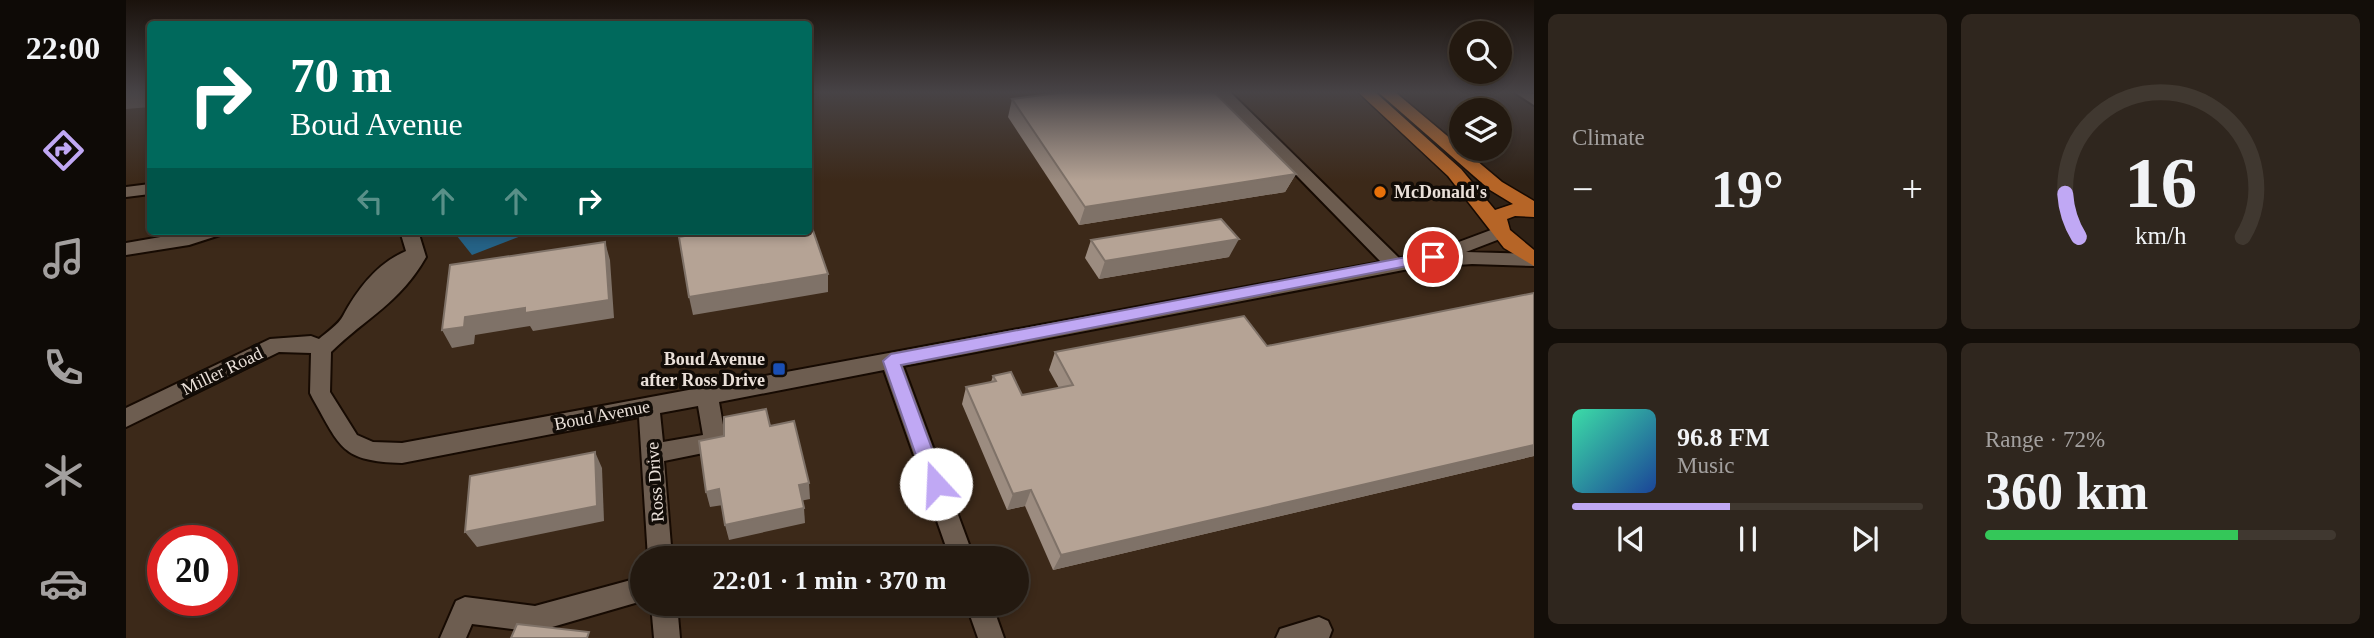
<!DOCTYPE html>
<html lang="en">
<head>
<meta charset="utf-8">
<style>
  body { margin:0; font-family:Georgia,serif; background:#2f261e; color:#f1f3f6; height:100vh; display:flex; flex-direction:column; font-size:26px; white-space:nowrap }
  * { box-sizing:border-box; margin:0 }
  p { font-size:23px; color:#a3a09f }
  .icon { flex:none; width:38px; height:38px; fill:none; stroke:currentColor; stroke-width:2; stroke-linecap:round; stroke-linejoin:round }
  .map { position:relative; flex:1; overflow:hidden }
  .side { display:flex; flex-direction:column; gap:14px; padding:14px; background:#130e09; width:840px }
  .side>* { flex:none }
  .top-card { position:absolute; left:21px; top:21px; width:665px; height:214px; border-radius:7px; box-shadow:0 4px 10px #0003,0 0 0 2px #403830; background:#00695c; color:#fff; overflow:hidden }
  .tools { position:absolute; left:1323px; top:21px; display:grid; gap:14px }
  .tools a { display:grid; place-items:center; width:63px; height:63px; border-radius:50%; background:#231910; box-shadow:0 4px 10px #0003,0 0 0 2px #403830; font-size:35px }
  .speed { position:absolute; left:21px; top:525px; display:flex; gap:14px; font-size:35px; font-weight:700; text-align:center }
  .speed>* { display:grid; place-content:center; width:91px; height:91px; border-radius:50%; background:#231910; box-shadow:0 4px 10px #0003,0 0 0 2px #403830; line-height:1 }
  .speed .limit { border:10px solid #d22; background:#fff; color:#111 }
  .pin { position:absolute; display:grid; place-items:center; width:60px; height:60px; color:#fff; margin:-30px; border:4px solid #fff; border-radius:50%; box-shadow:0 2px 7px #0007 }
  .me { position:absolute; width:77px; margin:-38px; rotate:340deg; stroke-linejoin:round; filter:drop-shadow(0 0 5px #0008) }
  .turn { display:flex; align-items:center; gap:24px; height:147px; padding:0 28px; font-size:32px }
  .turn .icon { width:91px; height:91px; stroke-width:2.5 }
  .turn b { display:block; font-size:49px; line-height:60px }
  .lanes { display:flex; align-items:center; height:66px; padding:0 28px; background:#0003; justify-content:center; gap:35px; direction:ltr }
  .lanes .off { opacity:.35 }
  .big { font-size:52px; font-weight:700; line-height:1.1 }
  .side .tile { flex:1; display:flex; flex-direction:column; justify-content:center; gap:10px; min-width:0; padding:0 24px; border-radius:10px; background:#2f261e }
  .side .dial { align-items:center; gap:0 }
  .dial svg { height:182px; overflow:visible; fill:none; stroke:#403830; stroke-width:7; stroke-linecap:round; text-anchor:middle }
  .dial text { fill:#f1f3f6; stroke:none }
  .song { display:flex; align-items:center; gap:21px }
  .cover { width:84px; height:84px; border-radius:10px; background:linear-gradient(135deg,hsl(160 70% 55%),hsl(220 70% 35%)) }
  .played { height:7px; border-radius:4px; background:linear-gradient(90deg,#c0a8f4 45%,#403830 45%) }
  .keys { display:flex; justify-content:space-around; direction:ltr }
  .heat { display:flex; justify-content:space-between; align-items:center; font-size:38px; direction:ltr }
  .charge { height:10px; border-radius:5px; background:linear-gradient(90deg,#34c759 72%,#403830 0) }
  .side .tiles { flex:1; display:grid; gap:14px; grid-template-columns:repeat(2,1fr) }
  .trip { position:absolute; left:504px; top:546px; width:399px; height:70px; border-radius:35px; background:#231910; box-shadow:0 4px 10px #0003,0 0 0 2px #403830; font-weight:700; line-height:70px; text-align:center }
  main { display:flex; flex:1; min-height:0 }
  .menu { display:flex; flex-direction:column; width:126px; justify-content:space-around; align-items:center; background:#0e0a06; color:#a3a09f }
  .menu .icon { width:49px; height:49px }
  .menu .on { color:#c0a8f4 }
  .menu b { font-size:32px; color:#f1f3f6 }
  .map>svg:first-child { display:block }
</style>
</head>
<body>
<main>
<nav class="menu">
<b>22:00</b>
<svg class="icon on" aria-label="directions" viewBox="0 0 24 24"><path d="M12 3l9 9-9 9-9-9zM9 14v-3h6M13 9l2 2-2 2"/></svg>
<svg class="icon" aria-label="music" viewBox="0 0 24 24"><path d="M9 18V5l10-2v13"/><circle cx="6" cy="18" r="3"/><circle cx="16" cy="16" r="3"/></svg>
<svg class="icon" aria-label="phone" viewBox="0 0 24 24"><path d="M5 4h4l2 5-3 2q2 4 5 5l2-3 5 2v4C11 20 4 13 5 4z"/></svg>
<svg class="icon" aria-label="climate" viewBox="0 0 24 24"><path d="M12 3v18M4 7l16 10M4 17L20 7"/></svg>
<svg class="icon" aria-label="car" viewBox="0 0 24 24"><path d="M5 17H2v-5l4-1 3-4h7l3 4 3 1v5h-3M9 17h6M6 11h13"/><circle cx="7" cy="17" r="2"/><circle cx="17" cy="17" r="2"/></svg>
</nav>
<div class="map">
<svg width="1408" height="638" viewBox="0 0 1408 638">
  <rect width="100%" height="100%" fill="#2f2115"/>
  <path fill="#3c2919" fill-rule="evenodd" d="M0 92H24V231H682L683 92H1239L1408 259V638H0ZM37 541H96V600H37ZM516 558H891V604H516Z"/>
  <path fill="#256286" d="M327 231H408L346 255Z"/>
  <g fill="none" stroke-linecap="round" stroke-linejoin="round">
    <path fill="#6a5c52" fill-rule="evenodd" d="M24 92V107L0 109V93Z"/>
    <g stroke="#160a02" stroke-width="4">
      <g id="minor">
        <path d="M682 92H690L682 97Z"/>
        <path d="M1089 92H1104L1273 258 1312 254 1314 249 1373 227 1382 233 1379 237 1340 252 1408 254V266L1346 264 1288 268 777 366 848 558H824L758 370 593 402 600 442 597 449 538 461 546 558H522L513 417 276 463C215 461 215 448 187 399L184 393 185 353 153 352 0 427V408L144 339 185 336 193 339C200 333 213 324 217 316 231 290 250 264 280 251L274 231H292L300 257C274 303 241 317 205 352L204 392 231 435 247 442 276 443 1255 262ZM572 406 577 435 537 442 534 413Z"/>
        <path d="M1388 92 1408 94V105Z"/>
        <path d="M24 184V194L0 197V187Z"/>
        <path d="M69 231H97L94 235 63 245 0 255V243Z"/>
        <path d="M516 577V601L409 632 346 624 340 638H314L330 601 339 597 409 606Z"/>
        <path d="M525 604H551L554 638H528Z"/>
        <path d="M840 604H866L878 638H852Z"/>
        <path d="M1193 617 1202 621 1206 630 1203 638H1150L1154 629Z"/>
      </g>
    </g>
    <g stroke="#160a02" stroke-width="3">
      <path id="major" d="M1232 92H1249L1335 169 1369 210 1387 204 1364 190 1252 92H1269L1376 182 1408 201V217L1389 216 1381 219 1384 230 1408 250V266L1378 248 1322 176Z"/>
    </g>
    <use href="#minor" fill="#6d5d50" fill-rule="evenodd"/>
    <use href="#major" fill="#b66527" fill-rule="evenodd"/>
  </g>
  <g fill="#9c8c80">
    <path d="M886 99 1170 174 1159 192 953 225 882 117Z"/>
    <path d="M965 240 1103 257 973 279 959 258Z"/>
    <path d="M1408 293V456L927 570 899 506 881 510 836 404 840 387 865 382 867 376 896 395 933 388 923 370 929 352 1141 346Z"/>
  </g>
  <g fill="#7f7268">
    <path d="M1170 174 1159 192 953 225 959 207Z"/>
    <path d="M1113 239 1103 257 973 279 979 261Z"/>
    <path d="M479 242 484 260 488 318 407 331 404 326 349 335 348 344 326 348 316 330Z"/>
    <path d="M702 274V292L567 315 563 297Z"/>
    <path d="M1408 445V456L927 570 935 555Z"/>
    <path d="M469 452 476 468 478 521 351 547 339 532Z"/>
    <path d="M683 483 684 499 674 501 673 485Z"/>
    <path d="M593 489 597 505 584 507 580 492Z"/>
    <path d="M905 490 899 506 881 510 887 494Z"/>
    <path d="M678 508 679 523 603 540 599 525Z"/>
  </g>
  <g fill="#b5a395" stroke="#7f7268" stroke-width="2">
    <path d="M940 92H1088L1170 174 959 207 886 99Z"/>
    <path d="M682 216 702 274 563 297 553 237 587 231H682Z"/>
    <path d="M1095 219 1113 239 979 261 965 240Z"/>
    <path d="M479 242 483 300 399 313V308L339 317 338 327 316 330 324 265Z"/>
    <path d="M1408 293V445L935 555 905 490 887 494 840 387 870 381 867 376 885 372 896 395 947 385 929 352 1118 316 1141 346Z"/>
    <path d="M640 409 644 426 668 421 683 483 673 485 678 508 599 525 593 489 580 492 573 441 598 436V417Z"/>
    <path d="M469 452 471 506 339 532 344 476Z"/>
    <path d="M391 624 463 632 461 638H385Z"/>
  </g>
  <linearGradient id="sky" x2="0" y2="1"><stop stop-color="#1a120c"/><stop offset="0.51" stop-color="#474346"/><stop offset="1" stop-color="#474346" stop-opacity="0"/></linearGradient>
  <rect width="1408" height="181" fill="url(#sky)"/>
  <path fill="#c0a8f4" stroke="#7d6d9f" stroke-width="2" d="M1307 252 1312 253V260L775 365 819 484 816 490 810 492 803 490 800 484 757 361 765 354Z"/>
  <circle fill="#e8710a" stroke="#120c07" stroke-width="2.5" cx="1254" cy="192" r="7"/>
  <rect fill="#1a4fb4" stroke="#120c07" stroke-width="2.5" x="646" y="362" width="14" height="14" rx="3.5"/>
  <g text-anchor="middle" stroke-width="7" stroke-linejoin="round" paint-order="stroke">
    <g font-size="18" font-weight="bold" fill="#eae0d9" stroke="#120c07" text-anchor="start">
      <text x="1268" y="198">McDonald's</text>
      <text x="639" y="365" text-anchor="end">Boud Avenue<tspan x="639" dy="21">after Ross Drive</tspan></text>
    </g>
    <g font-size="18" fill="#eae0d9" stroke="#120c07">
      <text transform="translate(96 371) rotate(-26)" y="6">Miller Road</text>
      <text transform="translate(476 415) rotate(-11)" y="6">Boud Avenue</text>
      <text transform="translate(529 482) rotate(-94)" y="6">Ross Drive</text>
    </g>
  </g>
</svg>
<div class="tools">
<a><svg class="icon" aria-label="search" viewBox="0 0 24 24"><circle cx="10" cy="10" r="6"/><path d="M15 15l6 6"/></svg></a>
<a><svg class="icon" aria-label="layers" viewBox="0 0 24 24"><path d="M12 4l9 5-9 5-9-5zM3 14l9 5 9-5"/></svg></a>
</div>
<div class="speed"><div class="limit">20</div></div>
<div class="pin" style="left:1307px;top:257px;background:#d93025"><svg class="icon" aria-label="arrive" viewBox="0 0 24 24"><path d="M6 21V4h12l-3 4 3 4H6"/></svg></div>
<svg class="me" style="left:810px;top:484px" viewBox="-20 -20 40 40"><circle r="19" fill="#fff"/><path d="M0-13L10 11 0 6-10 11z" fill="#c0a8f4"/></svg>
<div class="trip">22:01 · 1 min · 370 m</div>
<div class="top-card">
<div class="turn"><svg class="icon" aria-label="right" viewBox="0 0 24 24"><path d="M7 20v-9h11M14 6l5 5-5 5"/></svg><div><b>70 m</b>Boud Avenue</div></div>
<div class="lanes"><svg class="icon off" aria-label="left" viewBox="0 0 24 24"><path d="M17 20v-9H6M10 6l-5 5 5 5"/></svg><svg class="icon off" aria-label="ahead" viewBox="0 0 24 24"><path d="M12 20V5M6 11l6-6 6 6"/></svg><svg class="icon off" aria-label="ahead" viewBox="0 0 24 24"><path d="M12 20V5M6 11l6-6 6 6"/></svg><svg class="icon" aria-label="right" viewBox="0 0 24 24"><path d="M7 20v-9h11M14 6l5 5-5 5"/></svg></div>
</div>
</div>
<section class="side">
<div class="tiles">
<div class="tile"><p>Climate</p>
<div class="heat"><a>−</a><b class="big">19°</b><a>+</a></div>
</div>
<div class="tile dial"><svg viewBox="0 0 100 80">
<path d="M14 69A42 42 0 1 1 86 69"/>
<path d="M14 69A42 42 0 0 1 8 50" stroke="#c0a8f4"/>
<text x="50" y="56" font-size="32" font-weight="700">16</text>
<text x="50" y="72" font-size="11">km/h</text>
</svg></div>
<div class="tile">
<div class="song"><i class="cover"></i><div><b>96.8 FM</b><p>Music</p></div></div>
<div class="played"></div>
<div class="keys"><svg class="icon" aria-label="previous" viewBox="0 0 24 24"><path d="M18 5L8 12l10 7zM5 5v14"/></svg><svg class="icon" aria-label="pause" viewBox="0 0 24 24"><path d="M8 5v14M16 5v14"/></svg><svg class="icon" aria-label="next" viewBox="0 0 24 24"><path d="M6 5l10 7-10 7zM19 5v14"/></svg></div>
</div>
<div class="tile"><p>Range · 72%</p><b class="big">360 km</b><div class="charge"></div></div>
</div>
</section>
</main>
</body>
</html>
